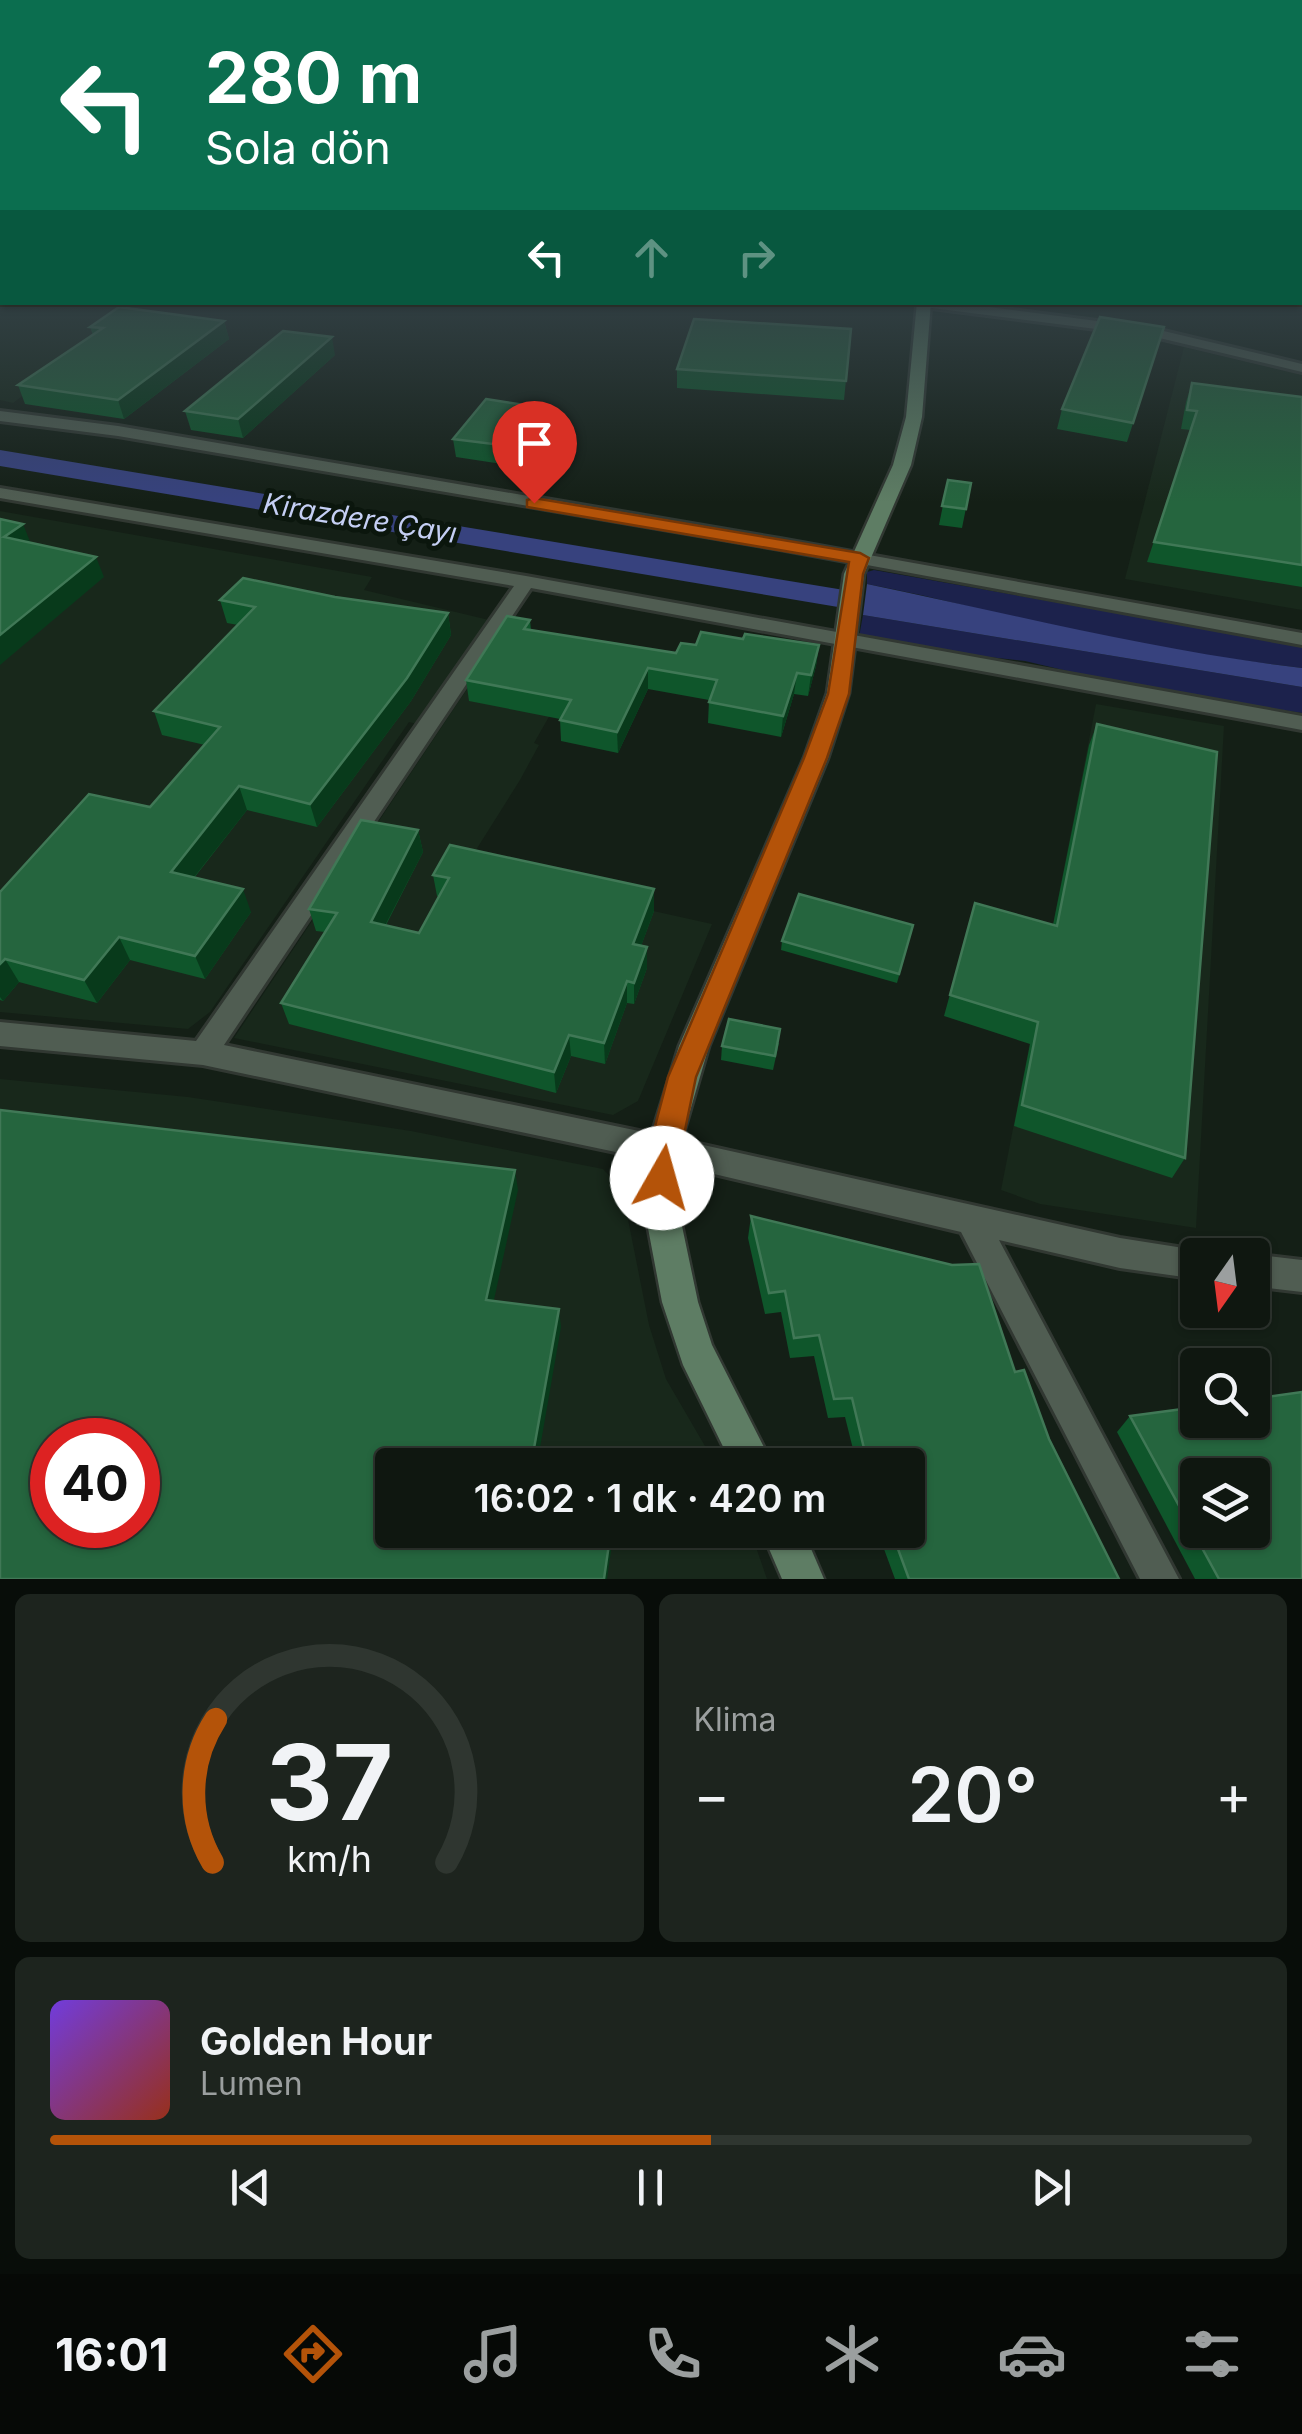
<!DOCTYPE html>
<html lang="tr">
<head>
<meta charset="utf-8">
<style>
  body { margin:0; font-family:Inter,sans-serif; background:#1d241e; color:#f1f3f6; height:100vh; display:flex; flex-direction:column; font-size:38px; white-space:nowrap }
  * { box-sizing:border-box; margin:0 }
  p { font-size:32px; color:#9b9f9f }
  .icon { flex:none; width:55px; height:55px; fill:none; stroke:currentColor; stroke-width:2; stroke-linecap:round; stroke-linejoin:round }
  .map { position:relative; height:1579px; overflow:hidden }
  .panel { display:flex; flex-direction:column; gap:15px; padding:15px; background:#080d09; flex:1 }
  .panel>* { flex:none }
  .top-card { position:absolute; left:0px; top:0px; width:1302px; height:305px; box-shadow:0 2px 8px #0004,0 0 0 2px #2f3630; background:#0b6e4f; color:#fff; overflow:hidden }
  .needle { width:65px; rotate:194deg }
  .buttons { position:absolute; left:1180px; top:1238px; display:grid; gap:20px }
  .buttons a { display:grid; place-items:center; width:90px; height:90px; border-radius:10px; background:#0f1710; box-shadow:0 2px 8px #0004,0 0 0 2px #2f3630; font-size:50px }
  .speed { position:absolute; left:30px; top:1418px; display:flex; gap:20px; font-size:50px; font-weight:700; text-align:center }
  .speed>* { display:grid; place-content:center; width:130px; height:130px; border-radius:50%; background:#0f1710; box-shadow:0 2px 8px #0004,0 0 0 2px #2f3630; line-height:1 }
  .speed .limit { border:15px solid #d22; background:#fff; color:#111 }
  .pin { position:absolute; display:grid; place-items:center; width:85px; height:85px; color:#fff; margin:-102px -42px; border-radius:50% 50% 50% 0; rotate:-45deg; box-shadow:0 0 10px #0007 }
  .pin .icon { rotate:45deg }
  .me { position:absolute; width:110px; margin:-55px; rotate:7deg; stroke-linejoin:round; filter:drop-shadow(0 0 8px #0008) }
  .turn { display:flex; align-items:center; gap:35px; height:210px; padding:0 40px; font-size:45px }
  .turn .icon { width:130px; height:130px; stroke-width:2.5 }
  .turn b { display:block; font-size:70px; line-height:85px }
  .lanes { display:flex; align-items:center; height:95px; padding:0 40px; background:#0003; justify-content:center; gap:50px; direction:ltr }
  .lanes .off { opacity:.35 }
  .big { font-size:75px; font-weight:600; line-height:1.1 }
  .panel .widget { flex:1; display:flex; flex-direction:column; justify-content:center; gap:15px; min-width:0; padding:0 35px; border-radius:15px; background:#1d241e }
  .panel .dial { align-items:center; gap:0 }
  .dial svg { height:260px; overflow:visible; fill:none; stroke:#2f3630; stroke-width:7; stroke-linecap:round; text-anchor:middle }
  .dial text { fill:#f1f3f6; stroke:none }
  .song { display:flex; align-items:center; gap:30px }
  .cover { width:120px; height:120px; border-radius:15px; background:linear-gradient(135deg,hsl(260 70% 55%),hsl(10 70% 35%)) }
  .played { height:10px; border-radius:5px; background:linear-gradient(90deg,#b45309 55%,#2f3630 55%) }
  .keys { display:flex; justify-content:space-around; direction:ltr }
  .heat { display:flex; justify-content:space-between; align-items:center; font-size:55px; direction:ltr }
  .panel .tiles { flex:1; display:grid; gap:15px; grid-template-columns:1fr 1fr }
  .widget:last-child { grid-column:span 2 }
  .trip { position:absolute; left:375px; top:1448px; width:550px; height:100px; border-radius:10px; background:#0f1710; box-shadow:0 2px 8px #0004,0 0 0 2px #2f3630; font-weight:600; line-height:100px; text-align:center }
  .tabs { display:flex; height:160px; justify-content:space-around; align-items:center; background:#060906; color:#9b9f9f }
  .tabs .icon { width:70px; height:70px }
  .tabs .on { color:#b45309 }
  .tabs b { font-size:45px; color:#f1f3f6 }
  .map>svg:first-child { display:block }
</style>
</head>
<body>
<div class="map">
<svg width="1302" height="1579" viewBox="0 0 1302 1579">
  <rect width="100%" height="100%" fill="#141f16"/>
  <g fill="#18281b" fill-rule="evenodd">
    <path d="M0 281 2 302 145 303 13 403 0 400Z"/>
    <path d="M1184 347 1302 375V610L1125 579Z"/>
    <path d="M0 511 372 577 364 590 489 620 417 724 409 722 210 1012 188 1029 0 1012Z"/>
    <path d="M503 635 591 643 534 743 539 745 520 780 464 869 712 924 638 1101 613 1115 234 1038Z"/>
    <path d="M1096 704 1224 726 1196 1228 1040 1204 1001 1190Z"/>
    <path d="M0 1079 188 1097 411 1131 603 1169 622 1189 649 1325 666 1379 716 1465H392V1530H750L767 1579H0ZM52 1440H138V1525H52Z"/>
  </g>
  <g fill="#1c224c">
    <path d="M874 570 1302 646V668C1221 658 1140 647 1060 629 996 614 932 596 867 584V572Z"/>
    <path d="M863 615 1302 687V713L1127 685 1025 661 943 652 859 637Z"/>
  </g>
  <path fill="#37427e" d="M867 584C1012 614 1154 651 1302 668V687L863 615Z"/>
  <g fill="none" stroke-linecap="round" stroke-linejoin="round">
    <path fill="#37427e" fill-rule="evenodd" d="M0 450 838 589 849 591 854 598 849 605 838 607 0 466Z"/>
    <g stroke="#313832" stroke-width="6">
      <g id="street">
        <path d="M951 302 1151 328 1302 364V372L1151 336 924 307 918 303Z"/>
        <path d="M0 411 118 426 780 539 1302 633V645L780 549 118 436 0 421Z"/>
        <path d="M0 488 526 576 1302 716V730L531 588 224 1045 663 1136 1120 1238 1209 1252 1211 1255H1198V1279L1120 1268 999 1240 1179 1579H1140L961 1232 663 1162 203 1065 0 1046V1022L196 1041 514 586 0 498Z"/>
        <path d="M1252 1254 1302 1260V1292L1252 1286Z"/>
      </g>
    </g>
    <g stroke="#313832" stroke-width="5">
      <g id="secondary">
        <path d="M917 302H931L922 417 911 465 864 574 849 693 828 758 709 1046 679 1149 678 1207 698 1302 712 1345 773 1465H732L683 1365 662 1302 644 1207 647 1149 679 1046 804 758 827 693 844 574 893 465 906 417Z"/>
        <path d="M761 1530H803L824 1579H782Z"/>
      </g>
    </g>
    <use href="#street" fill="#505d52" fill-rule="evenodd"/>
    <use href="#secondary" fill="#5e7d64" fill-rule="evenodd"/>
  </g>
  <g fill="#0f562b">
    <path d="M224 321 229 339 124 419 25 404 18 385 93 335 90 327Z"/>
    <path d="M1164 327 1127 442 1057 429 1062 409Z"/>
    <path d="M851 329 844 400 677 388V369Z"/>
    <path d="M335 355 243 438 191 430 185 411Z"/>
    <path d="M1192 383 1302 397V587L1147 562 1191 430 1181 429 1186 402Z"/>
    <path d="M531 406 533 424 502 464 456 457 453 439Z"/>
    <path d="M948 480 971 483 962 528 939 525Z"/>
    <path d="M335 597 448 613 451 635 411 701 317 827 247 810 194 878 251 912 205 979 130 960 97 1003 19 982 3 1001 0 1000V892L150 807 205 745 162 735 154 711 238 625 227 623 220 600Z"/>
    <path d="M530 620 531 630 676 653 696 645 743 639 819 645 816 666 808 696 794 694 781 737 708 723 709 700 648 689 618 753 561 741 560 719 469 701 466 680Z"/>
    <path d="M1097 724 1185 1158 1172 1178 1014 1126 1030 1044 944 1016 975 903 1053 925 1089 745Z"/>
    <path d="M418 830 423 852 386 925 419 933 439 897 437 896 433 875 654 889V911L641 946 647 947V968L634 1004 627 1003 605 1064 571 1056 556 1093 289 1024 281 1003 325 932 316 931 309 909Z"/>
    <path d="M913 925 897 983 781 950 782 941Z"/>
    <path d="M779 1043 773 1070 721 1060 722 1046Z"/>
    <path d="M751 1216 1015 1372 1119 1579H895L877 1530H908V1465H857L845 1417 828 1418 814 1356 790 1358 781 1312 765 1314 748 1238Z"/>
    <path d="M1130 1416 1302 1579H1195L1117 1432Z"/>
  </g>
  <g fill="#083a1b">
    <path d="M224 321 229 339 124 419 118 400Z"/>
    <path d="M332 337 335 355 243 438 238 419Z"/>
    <path d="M531 406 533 424 502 464 501 445Z"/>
    <path d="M23 524 31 544 4 537Z"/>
    <path d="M96 557 104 577 0 665V635Z"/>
    <path d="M448 613 451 635 411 701 317 827 310 804Z"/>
    <path d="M819 645 816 666 808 696 811 675Z"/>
    <path d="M648 668V689L618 753 617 732Z"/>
    <path d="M797 673 794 694 781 737 783 716Z"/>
    <path d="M239 786 247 810 180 895 171 872Z"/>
    <path d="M418 830 423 852 376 943 371 922Z"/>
    <path d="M243 889 251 912 205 979 195 956Z"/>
    <path d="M654 889V911L634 965 633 944Z"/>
    <path d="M119 937 130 960 97 1003 84 980Z"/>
    <path d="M647 947V968L634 1004V983Z"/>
    <path d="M5 959 19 982 3 1001 0 997V964Z"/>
    <path d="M627 981V1003L605 1064 604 1043Z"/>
    <path d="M569 1035 571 1056 556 1093 554 1072Z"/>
    <path d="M515 1170 518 1190 490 1318 486 1300Z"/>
    <path d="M559 1309 561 1327 537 1465H531Z"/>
    <path d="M611 1530H614L607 1579H604Z"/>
  </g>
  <g fill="#25653e" stroke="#407856" stroke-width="2.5" fill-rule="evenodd">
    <path d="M119 307 224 321 118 400 18 385 103 328 90 327Z"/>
    <path d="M1100 317 1164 327 1133 423 1062 409Z"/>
    <path d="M694 319 851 329 846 381 677 369Z"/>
    <path d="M283 331 332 337 238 419 185 411Z"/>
    <path d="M1192 383 1302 397V565L1154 542 1197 411 1187 410Z"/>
    <path d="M486 399 531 406 501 445 453 439Z"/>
    <path d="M948 480 971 483 966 509 942 506Z"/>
    <path d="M0 519 23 524 4 537 96 557 0 635Z"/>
    <path d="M243 578 335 597 448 613 407 678 310 804 239 786 171 872 243 889 195 956 119 937 84 980 5 959 0 964V892L89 794 150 807 220 727 154 711 255 607 220 600Z"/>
    <path d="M507 616 530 620 524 629 676 653 681 643 696 645 701 632 743 639 745 634 819 645 811 675 797 673 783 716 709 702 717 680 648 668 617 732 560 720 571 700 466 680Z"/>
    <path d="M1097 724 1217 752 1185 1158 1022 1105 1038 1022 950 995 975 903 1057 926Z"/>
    <path d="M361 820 418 830 371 922 419 933 449 878 433 875 450 845 654 889 633 944 647 947 634 983 627 981 604 1043 569 1035 554 1072 281 1003 337 913 309 909Z"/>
    <path d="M799 894 913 925 899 974 782 941Z"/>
    <path d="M729 1019 780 1029 775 1056 722 1046Z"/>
    <path d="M0 1110 515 1170 486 1300 559 1309 531 1465H392V1530H611L604 1579H0ZM52 1440H138V1525H52Z"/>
    <path d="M751 1216 952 1265 979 1264 1015 1372 1024 1370 1049 1439 1119 1579H909L891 1530H908V1465H868L852 1398 834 1399 819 1335 794 1338 785 1291 769 1293Z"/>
    <path d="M1302 1392V1579H1219L1130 1416 1198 1407V1420H1252V1399ZM1198 1475H1252V1530H1198Z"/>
  </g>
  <linearGradient id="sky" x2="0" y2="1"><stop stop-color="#0b110c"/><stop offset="0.56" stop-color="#344247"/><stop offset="1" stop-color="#344247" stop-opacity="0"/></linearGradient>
  <rect width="1302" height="502" fill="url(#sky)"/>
  <path fill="#b45309" stroke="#753606" stroke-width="2.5" d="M534 498 860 553 869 558 863 574 849 694 827 758 696 1077 673 1188 662 1192 651 1188 647 1178 649 1149 668 1077 804 758 828 694 849 562 527 507V500Z"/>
  <g text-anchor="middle" stroke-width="10" stroke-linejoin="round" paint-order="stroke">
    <g font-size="28" font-style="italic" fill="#c5cff4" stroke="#0b160d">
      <text transform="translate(360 518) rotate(9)" y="10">Kirazdere Çayı</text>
    </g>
  </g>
</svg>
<div class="buttons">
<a><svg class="needle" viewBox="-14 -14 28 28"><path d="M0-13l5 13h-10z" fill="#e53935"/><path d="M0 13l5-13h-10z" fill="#9b9f9f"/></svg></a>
<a><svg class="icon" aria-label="search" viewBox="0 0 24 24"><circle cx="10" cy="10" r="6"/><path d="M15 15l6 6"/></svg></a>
<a><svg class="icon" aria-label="layers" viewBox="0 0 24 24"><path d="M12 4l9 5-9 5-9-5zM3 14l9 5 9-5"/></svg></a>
</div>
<div class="speed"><div class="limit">40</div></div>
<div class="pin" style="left:534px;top:503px;background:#d93025"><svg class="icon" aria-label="arrive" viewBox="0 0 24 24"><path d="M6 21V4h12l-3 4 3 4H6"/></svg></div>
<svg class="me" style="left:662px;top:1178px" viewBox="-20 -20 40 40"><circle r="19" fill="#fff"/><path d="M0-13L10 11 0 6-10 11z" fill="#b45309"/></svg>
<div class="trip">16:02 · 1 dk · 420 m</div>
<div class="top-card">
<div class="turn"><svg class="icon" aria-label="left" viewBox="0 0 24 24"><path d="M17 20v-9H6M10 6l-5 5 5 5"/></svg><div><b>280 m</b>Sola dön</div></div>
<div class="lanes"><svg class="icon" aria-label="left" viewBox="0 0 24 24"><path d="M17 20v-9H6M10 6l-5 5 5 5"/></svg><svg class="icon off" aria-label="ahead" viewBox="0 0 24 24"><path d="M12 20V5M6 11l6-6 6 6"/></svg><svg class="icon off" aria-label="right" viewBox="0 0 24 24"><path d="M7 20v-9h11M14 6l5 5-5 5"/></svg></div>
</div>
</div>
<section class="panel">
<div class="tiles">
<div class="widget dial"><svg viewBox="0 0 100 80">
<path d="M14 69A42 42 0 1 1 86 69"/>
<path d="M14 69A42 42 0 0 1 15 25" stroke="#b45309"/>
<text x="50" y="56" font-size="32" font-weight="700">37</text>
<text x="50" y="72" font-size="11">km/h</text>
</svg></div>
<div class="widget"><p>Klima</p>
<div class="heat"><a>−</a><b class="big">20°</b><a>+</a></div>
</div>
<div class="widget">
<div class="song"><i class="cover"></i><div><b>Golden Hour</b><p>Lumen</p></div></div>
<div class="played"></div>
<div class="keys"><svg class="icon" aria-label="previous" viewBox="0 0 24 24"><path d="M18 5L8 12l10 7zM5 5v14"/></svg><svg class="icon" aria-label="pause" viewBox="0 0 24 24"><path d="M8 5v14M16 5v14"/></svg><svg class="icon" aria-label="next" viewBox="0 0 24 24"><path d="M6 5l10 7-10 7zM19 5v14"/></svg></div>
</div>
</div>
</section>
<nav class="tabs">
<b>16:01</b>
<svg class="icon on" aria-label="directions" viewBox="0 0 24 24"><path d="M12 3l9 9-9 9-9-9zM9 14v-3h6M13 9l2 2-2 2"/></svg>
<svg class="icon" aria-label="music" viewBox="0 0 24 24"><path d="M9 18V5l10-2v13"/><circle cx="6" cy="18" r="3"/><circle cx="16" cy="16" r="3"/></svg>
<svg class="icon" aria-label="phone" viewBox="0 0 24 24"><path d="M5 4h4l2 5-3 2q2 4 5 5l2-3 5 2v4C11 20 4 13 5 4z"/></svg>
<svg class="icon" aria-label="climate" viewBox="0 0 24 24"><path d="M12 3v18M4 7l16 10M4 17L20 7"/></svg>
<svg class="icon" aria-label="car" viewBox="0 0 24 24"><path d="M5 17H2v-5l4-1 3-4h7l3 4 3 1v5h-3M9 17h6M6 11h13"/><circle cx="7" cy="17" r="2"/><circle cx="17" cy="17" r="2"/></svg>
<svg class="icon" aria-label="filters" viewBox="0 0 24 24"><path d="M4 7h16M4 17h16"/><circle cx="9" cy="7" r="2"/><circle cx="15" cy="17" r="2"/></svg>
</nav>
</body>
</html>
